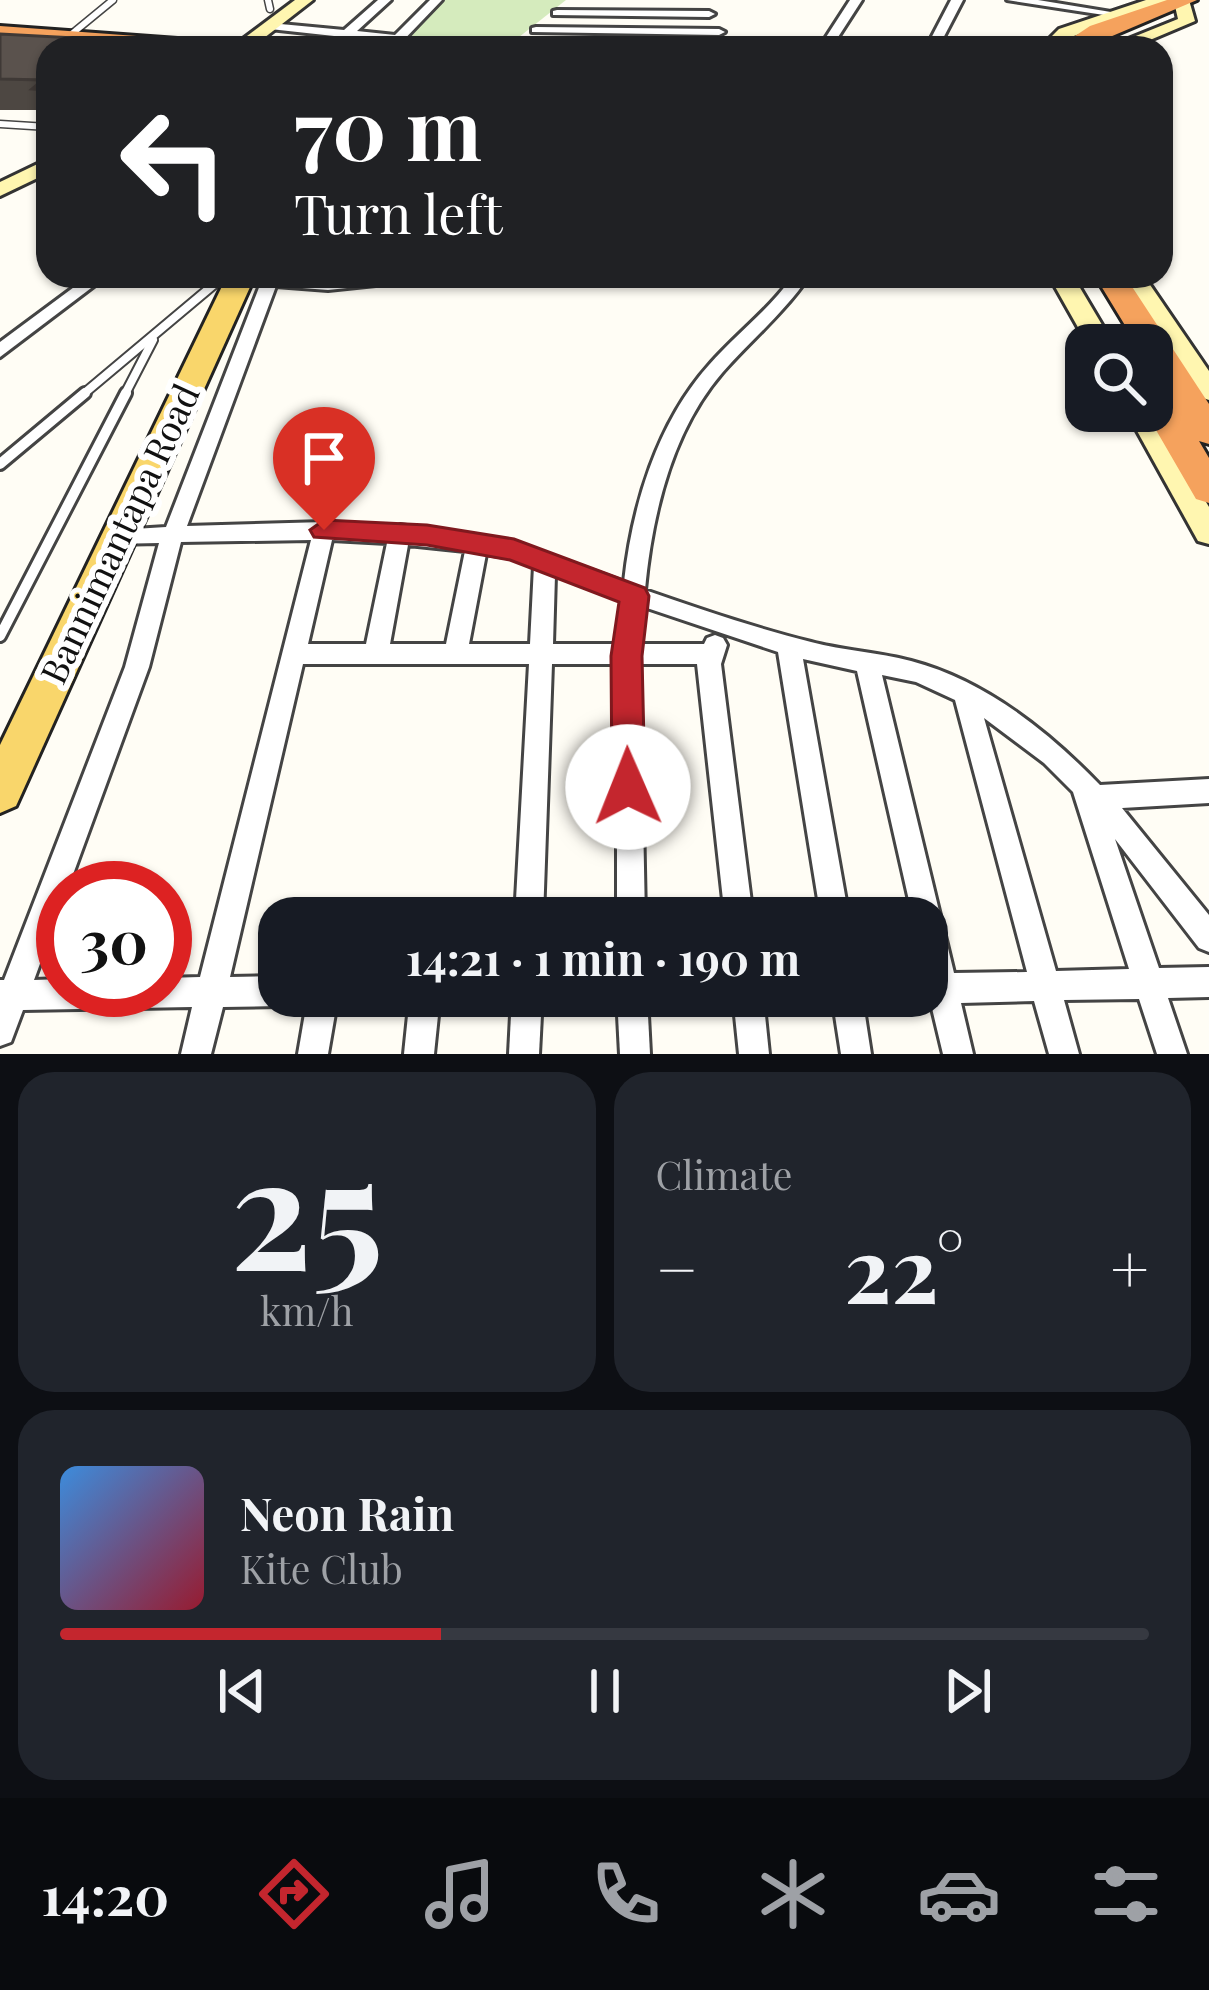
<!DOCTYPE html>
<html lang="en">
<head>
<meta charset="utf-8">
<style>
  body { margin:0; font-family:"Playfair Display",serif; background:#20242c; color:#f1f3f6; height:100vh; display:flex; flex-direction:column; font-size:45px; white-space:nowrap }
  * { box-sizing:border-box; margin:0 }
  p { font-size:39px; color:#9ea1a6 }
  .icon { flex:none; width:66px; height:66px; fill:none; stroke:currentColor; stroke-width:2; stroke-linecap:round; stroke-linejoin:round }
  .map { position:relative; height:1054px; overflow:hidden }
  .panel { display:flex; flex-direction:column; gap:18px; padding:18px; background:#0d0f14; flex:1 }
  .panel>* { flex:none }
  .banner { position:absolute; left:36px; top:36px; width:1137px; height:252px; border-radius:36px; box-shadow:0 3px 9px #0004; background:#202124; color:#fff; overflow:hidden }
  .buttons { position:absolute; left:1065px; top:324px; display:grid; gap:24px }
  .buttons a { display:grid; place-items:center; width:108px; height:108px; border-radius:24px; background:#171b24; box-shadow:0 3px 9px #0004; font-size:60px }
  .speed { position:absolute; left:36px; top:861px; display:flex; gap:24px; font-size:60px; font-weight:700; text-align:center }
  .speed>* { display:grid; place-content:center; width:156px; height:156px; border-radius:50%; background:#171b24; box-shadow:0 3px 9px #0004; line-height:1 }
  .speed .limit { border:18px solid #d22; background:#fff; color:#111 }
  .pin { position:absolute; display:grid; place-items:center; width:102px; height:102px; color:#fff; margin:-123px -51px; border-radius:50% 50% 50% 0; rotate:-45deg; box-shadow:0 0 12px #0007 }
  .pin .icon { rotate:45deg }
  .me { position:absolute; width:132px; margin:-66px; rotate:359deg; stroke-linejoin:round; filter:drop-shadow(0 0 9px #0008) }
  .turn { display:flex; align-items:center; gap:42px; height:252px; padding:0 60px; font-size:54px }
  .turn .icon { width:156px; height:156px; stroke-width:2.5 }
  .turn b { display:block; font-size:84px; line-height:102px }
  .big { font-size:90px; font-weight:700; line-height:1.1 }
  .panel .tile { flex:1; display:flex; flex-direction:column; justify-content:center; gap:18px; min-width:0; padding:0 42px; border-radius:36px; background:#20242c }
  .panel .dial { align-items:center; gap:0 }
  .dial b { font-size:156px; line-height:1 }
  .song { display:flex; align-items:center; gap:36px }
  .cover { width:144px; height:144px; border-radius:18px; background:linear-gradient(135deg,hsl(210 70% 55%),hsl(350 70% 35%)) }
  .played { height:12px; border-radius:6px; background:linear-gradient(90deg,#c4262e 35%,#363941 35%) }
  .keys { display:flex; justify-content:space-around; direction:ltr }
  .heat { display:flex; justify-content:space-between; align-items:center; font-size:66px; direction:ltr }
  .panel .tiles { flex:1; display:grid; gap:18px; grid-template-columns:1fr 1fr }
  .tile:last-child { grid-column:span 2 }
  .trip { position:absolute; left:258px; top:897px; width:690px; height:120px; border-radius:36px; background:#171b24; box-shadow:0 3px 9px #0004; font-weight:700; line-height:120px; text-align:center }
  .tabs { display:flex; height:192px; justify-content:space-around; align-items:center; background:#090b0e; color:#9ea1a6 }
  .tabs .icon { width:84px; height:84px }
  .tabs .current { color:#c4262e }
  .tabs b { font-size:54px; color:#f1f3f6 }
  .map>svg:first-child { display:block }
</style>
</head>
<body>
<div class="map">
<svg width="1209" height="1054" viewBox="0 0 1209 1054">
  <rect width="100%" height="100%" fill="#fffdf5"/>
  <path fill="#d5ebbd" d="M443 0H566L505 48H396Z"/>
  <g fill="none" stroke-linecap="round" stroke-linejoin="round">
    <g stroke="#444" stroke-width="9">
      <g id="lane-far2">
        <path d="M268 0 270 9"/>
        <path d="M68 37 113 0"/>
        <path d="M0 124 48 127"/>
      </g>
    </g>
    <g stroke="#444" stroke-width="12">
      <g id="lane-far1">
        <path d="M81 396 224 276"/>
        <path d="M124 396 153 340"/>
      </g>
    </g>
    <g stroke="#444" stroke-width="16">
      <g id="lane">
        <path d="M0 464 85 393"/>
        <path d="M0 636 126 393"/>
      </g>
    </g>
    <g stroke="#444" stroke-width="6">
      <g id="street">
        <path d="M378 0H391L357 31 395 35 430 0H442L396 48H383L389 42 270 29 264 26 270 23 344 30Z"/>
        <path d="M850 0H862L831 48H819Z"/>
        <path d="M951 0H963L938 48H926Z"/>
        <path d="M1007 0H1038L1123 14 1117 17Z"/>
        <path d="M557 10 709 11 715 14 709 17 553 15V11Z"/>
        <path d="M536 27 719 29 725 32 719 35 532 32V28Z"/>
        <path d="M518 42 725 44 731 48H513Z"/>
        <path d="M89 276H107L0 357V342Z"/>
        <path d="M189 276H219L223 280 215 285Z"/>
        <path d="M271 276 328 280 422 276 414 281 328 290 276 286 187 526 324 522 392 528 400 525 514 542 624 582C632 507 657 423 709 365 736 334 769 310 793 276H809C784 313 751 340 722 373 672 431 652 515 645 590 700 609 755 628 811 642 844 651 878 652 911 661 984 680 1048 731 1100 785L1209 779V803L1122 808 1209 915V952L1199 948 1115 839 1159 968 1209 967V997L1168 998 1187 1054H1157L1139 999 1064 1000 1079 1054H1049L1034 1001 961 1003 973 1054H943L931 1004 915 996H927V918H913L857 671 803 659 849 918H821L778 652 644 607 641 644H704L707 638 715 635 723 638 727 645 721 664 753 918H725L697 664H640L645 918H617V664H552L543 918H515L529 664H303L230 977 279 976V996H292L290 1002 279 1006 223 1007 211 1054H181L192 1007 23 1010 11 1042 0 1046V980H4L125 667 159 543 111 544 107 538 111 532 118 530 166 527 260 285 250 280 254 276ZM311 540 200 977 165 978V990H63V979L34 980 63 901V888H68L149 667 181 542ZM332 540 387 543 366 644H308ZM408 545 465 551 446 644H390ZM486 554 512 558 534 566 530 644H469ZM555 575 622 600 617 644H553ZM882 675 916 682 955 700 1027 972 954 973ZM984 718 1044 763 1073 792 1129 969 1056 971Z"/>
        <path d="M308 996H338L328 1054H298Z"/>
        <path d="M410 996H440L434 1054H404Z"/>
        <path d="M512 996H542L539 1054H509Z"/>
        <path d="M617 996H647L650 1054H620Z"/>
        <path d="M733 996H763L769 1054H739Z"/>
        <path d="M832 996H862L871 1054H841Z"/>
      </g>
    </g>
    <g stroke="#333" stroke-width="6">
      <g id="secondary">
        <path d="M295 0H313L251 48H231Z"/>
        <path d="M1146 0H1189L1195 21 1131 48H1106L1178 19 1175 6 1165 4 1071 37 1059 48H1040L1059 29Z"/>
        <path d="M48 159V173L0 196V182Z"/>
        <path d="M1049 276H1073L1114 345H1088Z"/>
        <path d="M1120 276H1144L1209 371V400L1200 397Z"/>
        <path d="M1152 410 1209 507V544L1198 541 1126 411Z"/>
      </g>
    </g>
    <g stroke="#222" stroke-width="6">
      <g id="primary">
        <path d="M0 32 149 42 159 48 0 44Z"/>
        <path d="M227 276H255L16 806 0 813V745Z"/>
      </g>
    </g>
    <g stroke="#222" stroke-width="6">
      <g id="highway">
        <path d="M1167 0H1197L1084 48H1057L1090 26Z"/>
        <path d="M0 26 205 41 216 48 0 40Z"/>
        <path d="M1095 276H1125L1209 404V444L1199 441 1209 458V503L1196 499 1145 411H1152V383L1162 386 1152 369V345H1137Z"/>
      </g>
    </g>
    <use href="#lane-far2" stroke="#fff" stroke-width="6"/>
    <use href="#lane-far1" stroke="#fff" stroke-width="8"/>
    <use href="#lane" stroke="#fff" stroke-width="10"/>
    <use href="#street" fill="#fff" fill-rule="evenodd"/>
    <use href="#secondary" fill="#fff6b0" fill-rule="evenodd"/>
    <use href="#primary" fill="#f9d66b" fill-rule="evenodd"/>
    <use href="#highway" fill="#f5a25d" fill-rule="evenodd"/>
  </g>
  <path fill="#4d4742" d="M0 34 97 45 125 48H48V120H45L41 110H0Z"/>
  <path fill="#5a524d" stroke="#3f3936" stroke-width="3" d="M0 34 95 39 89 45H99L105 40 123 41 115 48H48V90L32 89 43 80 0 79Z"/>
  <path fill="#c4262e" stroke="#7f191e" stroke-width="3" d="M324 520 427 525 514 539 645 588 649 596 642 656 645 787 640 798 628 802 617 798 612 787 611 656 619 602 510 560 427 545 314 537 310 530Z"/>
  <g text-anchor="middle" stroke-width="12" stroke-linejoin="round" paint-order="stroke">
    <g font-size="36" fill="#111" stroke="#fff">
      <text transform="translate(120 534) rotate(-65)" y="13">Bannimantapa Road</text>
    </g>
  </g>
</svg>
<div class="buttons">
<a><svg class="icon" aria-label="search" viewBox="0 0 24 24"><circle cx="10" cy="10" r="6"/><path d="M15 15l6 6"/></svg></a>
</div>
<div class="speed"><div class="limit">30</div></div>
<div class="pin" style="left:324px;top:530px;background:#d93025"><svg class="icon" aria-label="arrive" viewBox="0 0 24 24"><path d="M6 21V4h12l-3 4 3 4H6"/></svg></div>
<svg class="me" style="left:628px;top:787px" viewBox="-20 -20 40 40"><circle r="19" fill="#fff"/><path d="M0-13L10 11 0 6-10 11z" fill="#c4262e"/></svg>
<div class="trip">14:21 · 1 min · 190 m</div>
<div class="banner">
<div class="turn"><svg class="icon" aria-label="left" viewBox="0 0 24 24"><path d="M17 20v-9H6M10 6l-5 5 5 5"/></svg><div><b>70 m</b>Turn left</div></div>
</div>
</div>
<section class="panel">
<div class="tiles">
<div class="tile dial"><b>25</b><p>km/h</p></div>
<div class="tile"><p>Climate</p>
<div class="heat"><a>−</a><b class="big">22°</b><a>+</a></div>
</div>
<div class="tile">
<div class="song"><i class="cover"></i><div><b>Neon Rain</b><p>Kite Club</p></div></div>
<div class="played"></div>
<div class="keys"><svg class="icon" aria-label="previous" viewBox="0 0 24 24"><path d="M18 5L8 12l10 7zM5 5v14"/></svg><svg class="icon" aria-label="pause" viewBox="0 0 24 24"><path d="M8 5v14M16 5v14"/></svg><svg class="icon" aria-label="next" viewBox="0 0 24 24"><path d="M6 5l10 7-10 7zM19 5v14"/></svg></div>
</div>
</div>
</section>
<nav class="tabs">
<b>14:20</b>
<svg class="icon current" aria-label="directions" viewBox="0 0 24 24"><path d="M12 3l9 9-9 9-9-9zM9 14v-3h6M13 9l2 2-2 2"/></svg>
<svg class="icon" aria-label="music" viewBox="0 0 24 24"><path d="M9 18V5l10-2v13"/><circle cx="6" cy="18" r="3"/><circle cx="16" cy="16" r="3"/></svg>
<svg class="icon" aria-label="phone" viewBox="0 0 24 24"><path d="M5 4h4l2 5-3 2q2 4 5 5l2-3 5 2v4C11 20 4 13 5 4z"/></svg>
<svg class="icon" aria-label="climate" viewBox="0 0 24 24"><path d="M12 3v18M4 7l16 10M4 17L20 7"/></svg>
<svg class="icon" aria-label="car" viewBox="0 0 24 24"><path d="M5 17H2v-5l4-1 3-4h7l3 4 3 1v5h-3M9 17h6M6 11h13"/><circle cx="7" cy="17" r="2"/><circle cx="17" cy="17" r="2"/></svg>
<svg class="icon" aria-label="filters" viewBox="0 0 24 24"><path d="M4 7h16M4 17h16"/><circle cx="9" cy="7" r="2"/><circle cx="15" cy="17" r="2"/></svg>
</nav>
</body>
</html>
